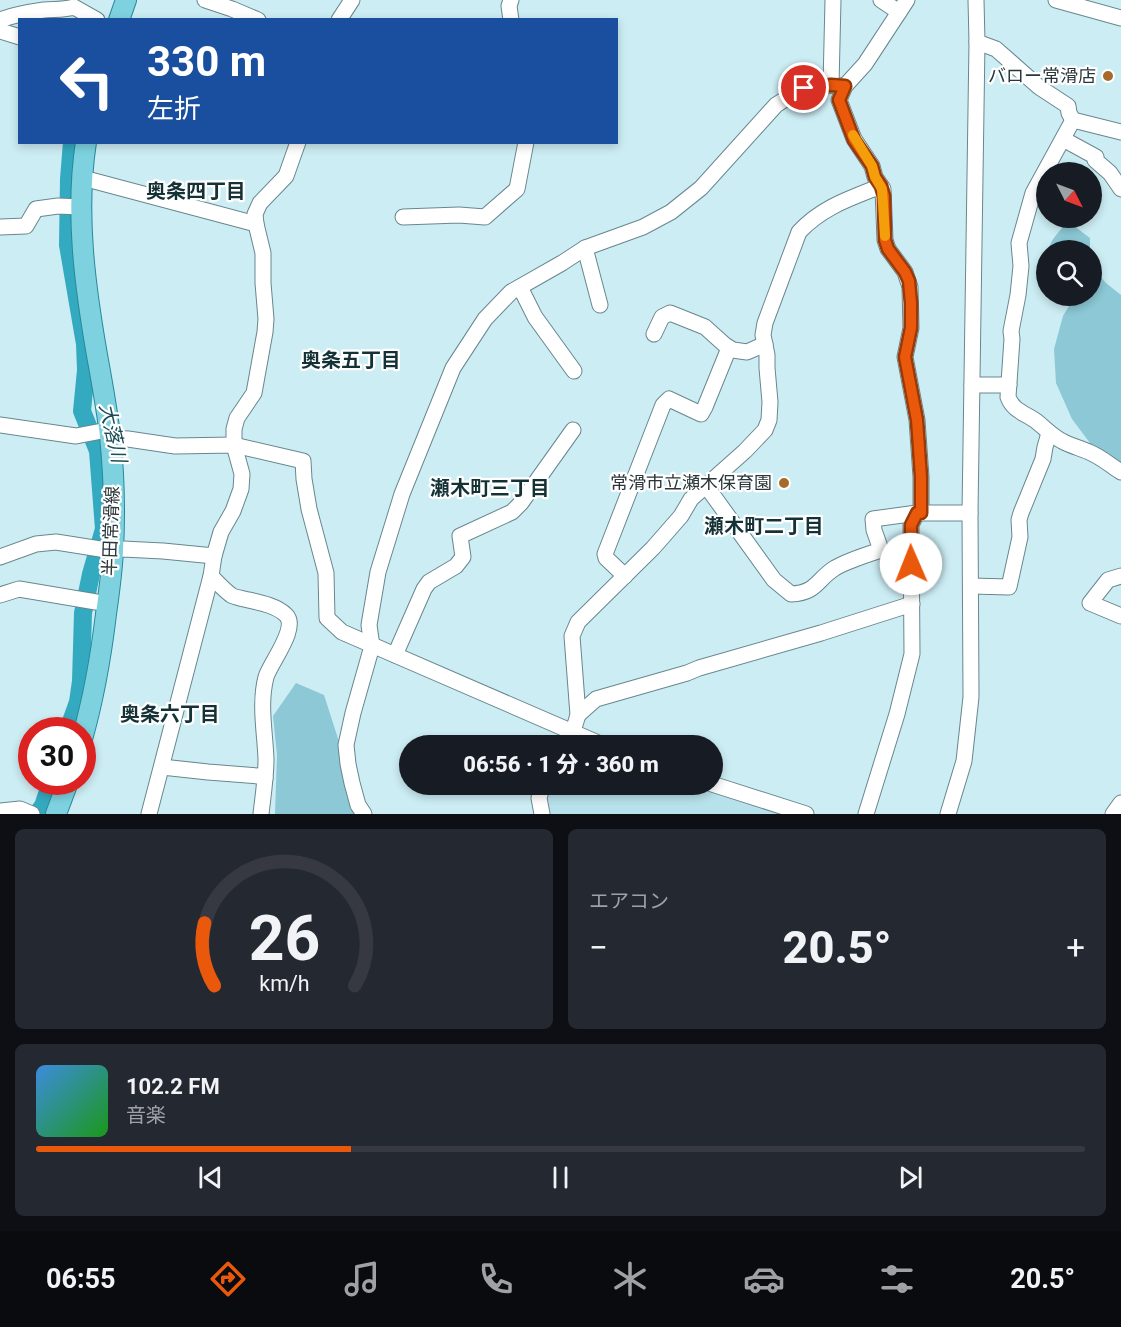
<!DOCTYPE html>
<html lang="ja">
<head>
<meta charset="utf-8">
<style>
  body { margin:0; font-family:Roboto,"Noto Sans JP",sans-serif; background:#242831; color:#f1f3f6; height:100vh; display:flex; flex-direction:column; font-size:22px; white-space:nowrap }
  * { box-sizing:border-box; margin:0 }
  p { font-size:20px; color:#9ea1a6 }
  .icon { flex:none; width:33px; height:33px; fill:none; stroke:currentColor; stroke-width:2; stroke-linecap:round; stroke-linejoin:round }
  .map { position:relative; height:814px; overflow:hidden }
  .side { display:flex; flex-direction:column; gap:15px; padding:15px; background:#0d0f14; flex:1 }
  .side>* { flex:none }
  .guide { position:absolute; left:18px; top:18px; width:600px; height:126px; border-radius:0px; box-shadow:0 3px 9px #0003; background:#1a4fa0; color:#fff; overflow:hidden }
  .needle { width:39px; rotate:132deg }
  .controls { position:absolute; left:1036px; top:162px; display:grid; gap:12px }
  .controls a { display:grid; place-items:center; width:66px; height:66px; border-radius:50%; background:#171b24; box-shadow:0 3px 9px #0003; font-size:30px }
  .speed { position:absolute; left:18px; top:717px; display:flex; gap:12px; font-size:30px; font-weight:700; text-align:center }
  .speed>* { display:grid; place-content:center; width:78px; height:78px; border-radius:50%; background:#171b24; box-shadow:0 3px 9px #0003; line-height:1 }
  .speed .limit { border:9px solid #d22; background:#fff; color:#111 }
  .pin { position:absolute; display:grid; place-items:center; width:51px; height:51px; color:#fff; margin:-26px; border:3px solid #fff; border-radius:50%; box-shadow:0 2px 6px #0007 }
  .me { position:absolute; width:66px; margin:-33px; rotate:359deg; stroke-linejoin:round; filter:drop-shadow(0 0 4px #0008) }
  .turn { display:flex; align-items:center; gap:21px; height:126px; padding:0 30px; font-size:27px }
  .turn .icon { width:78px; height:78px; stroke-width:2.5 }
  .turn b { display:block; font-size:42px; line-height:51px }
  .big { font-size:45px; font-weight:800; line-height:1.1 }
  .side .tile { flex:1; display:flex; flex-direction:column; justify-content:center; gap:9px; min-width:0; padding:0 21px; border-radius:9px; background:#242831 }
  .side .dial { align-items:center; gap:0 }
  .dial svg { height:156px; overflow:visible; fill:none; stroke:#363941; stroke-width:7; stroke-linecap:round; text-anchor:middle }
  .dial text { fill:#f1f3f6; stroke:none }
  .song { display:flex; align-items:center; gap:18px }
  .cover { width:72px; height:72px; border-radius:9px; background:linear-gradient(135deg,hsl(210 70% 55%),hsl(120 70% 35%)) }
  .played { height:6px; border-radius:3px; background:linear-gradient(90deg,#ea580c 30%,#363941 30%) }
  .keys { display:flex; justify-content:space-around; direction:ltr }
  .heat { display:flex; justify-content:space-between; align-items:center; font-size:33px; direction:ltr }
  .side .tiles { flex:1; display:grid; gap:15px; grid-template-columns:1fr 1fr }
  .tile:last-child { grid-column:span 2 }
  .trip { position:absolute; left:399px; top:735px; width:324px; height:60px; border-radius:30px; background:#171b24; box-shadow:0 3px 9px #0003; font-weight:800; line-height:60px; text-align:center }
  .menu { display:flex; height:96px; justify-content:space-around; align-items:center; background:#090b0e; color:#9ea1a6 }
  .menu .icon { width:42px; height:42px }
  .menu .current { color:#ea580c }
  .menu b { font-size:27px; color:#f1f3f6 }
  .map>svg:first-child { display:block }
</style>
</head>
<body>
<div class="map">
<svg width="1121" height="814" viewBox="0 0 1121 814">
  <rect width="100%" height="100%" fill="#ccedf4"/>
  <path fill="#b8e2eb" d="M712 784 812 814H547L548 791 558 785Z"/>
  <g fill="#8cc8d5">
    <path d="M1074 226 1090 238V250H1049C1050 241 1057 234 1063 227Z"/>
    <path d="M1092 267 1106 283 1121 295V466L1093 447 1072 419 1056 383 1054 349 1063 316 1075 296H1092Z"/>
    <path d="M296 683 324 695 351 779 367 814H275L277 755 273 716Z"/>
  </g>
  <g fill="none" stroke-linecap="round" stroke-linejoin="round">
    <g stroke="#34aac0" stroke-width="18">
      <path d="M68 730 78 702 81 681 83 613 91 574 104 529 98 451 82 411 86 370 85 344 68 245 69 179 72 142"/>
      <path d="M37 814 43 806 51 782"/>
    </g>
    <g stroke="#68878d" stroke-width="17">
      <g id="minor">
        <path d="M205 0 232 9 258 20"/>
        <path d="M511 0 509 6 511 20"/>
        <path d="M881 0 899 12"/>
        <path d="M907 0 865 64 845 86 839 100 854 139 872 166 875 177 883 189 885 240 888 249 905 272 910 287 911 328 905 357 917 420 921 477V513"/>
        <path d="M1056 0 1121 18"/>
        <path d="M0 20C13 15 30 12 44 10 54 9 64 10 74 7L97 20"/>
        <path d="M339 20 352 0"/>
        <path d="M0 31 20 37"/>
        <path d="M977 42 996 49 1039 87 1068 106 1069 113 1073 120 1121 132"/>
        <path d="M831 85 833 0"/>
        <path d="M1073 120 1033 193 1019 243 1021 266 1018 295 1011 331 1012 339 1008 397C1013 411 1025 413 1036 421 1045 428 1052 436 1062 441 1071 446 1080 448 1089 452 1101 457 1110 465 1121 472"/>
        <path d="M1063 139 1096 157 1095 160 1110 173 1121 189"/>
        <path d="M83 178 256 224"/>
        <path d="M403 217 459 215 485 217 517 189 526 142"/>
        <path d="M0 227 26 226 36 209 58 206 81 207"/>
        <path d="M585 248 600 305"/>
        <path d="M520 287 535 317 574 371"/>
        <path d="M654 334 662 317 670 313 705 327 725 345 733 350 747 352 765 344"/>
        <path d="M972 385H1009"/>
        <path d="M0 425 76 436 102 431 106 433 111 438 128 439 175 446 234 445 303 461 304 479 309 509 326 573 327 618 342 632 605 746"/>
        <path d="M707 487 774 580 791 594C817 593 817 579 835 568 849 560 866 555 881 550L874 530 873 519 917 513"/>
        <path d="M0 557 36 544 56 542 113 551 123 549 163 551 214 556"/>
        <path d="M211 576C217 582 224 590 231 595 234 597 240 598 244 599 257 602 276 605 286 615 299 628 270 663 266 677 259 704 265 732 266 759 266 777 263 796 261 814"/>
        <path d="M625 576 606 558 605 554 663 405 669 399 701 414 705 407 729 348"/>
        <path d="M1121 576 1108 580 1090 603 1121 616"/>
        <path d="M971 586 1009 587 1020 537 1019 520 1021 513 1043 459 1045 447 1049 433"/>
        <path d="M0 595 19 589 108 604"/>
        <path d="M395 655 424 589 429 582 456 566 463 557 460 536 512 512 521 503 573 430"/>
        <path d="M578 715 596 699 687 673 699 668 821 633 912 604"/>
        <path d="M561 746 573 731 578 715 572 636 578 622 653 548 681 516 691 499 745 451 765 430 769 420 770 402 767 368V355L763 335 765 323 799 232C822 207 851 198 881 186"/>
        <path d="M162 767 208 772 258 776 265 778"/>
        <path d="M712 784 806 814"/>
        <path d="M0 811 20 809 32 814"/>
        <path d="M149 814 211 576 214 556 221 532 233 511 241 489 242 474 234 445V429L237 418 254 393 265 332 266 319 263 283V253L256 224 255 214 260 203 286 176 298 142"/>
        <path d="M364 814 358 805 352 783 348 764 346 745 353 713 372 646 369 625 378 572 402 494 453 368 485 319 511 292 562 263 585 248 643 227 671 212 701 188 776 105C801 88 815 84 845 86"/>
        <path d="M542 814 539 798 543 784"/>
        <path d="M866 814 897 714 912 654 911 525 917 513H970"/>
        <path d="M948 814 964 761 971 697 970 513 977 42 976 0"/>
        <path d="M1113 814 1121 803"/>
      </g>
    </g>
    <g stroke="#298899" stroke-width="22">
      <g id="major">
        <path d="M119 20 126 0"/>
        <path d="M82 739C94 697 101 656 106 614 109 593 112 571 113 550 115 513 114 474 110 436 107 409 102 383 97 355 85 286 75 213 86 142"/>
        <path d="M56 814 68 782"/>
      </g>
    </g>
    <use href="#minor" stroke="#fff" stroke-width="15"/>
    <use href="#major" stroke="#7ed2e0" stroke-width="20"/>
  </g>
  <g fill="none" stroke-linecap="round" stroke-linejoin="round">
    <g stroke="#983908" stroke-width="15">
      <path id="route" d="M804 88 831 85 845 86 839 100 854 140 872 166 875 177 881 186 884 196 885 240 888 249 905 272 909 281 911 303V328L905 357 917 420 921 477V513H917L911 525V564"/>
    </g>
    <use href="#route" stroke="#ea580c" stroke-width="10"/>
    <path stroke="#f59e0b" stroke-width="10" d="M853 135 872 166 875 177 882 189 885 236"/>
  </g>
  <g fill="#a66a2d" stroke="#fff" stroke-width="2">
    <circle cx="1108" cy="76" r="6"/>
    <circle cx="784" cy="483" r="6"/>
  </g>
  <g text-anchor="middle" stroke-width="4.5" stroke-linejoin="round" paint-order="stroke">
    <g font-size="18" fill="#2a3639" stroke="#fff" text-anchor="end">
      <text x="1096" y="82">バロー常滑店</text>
      <text x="772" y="489">常滑市立瀬木保育園</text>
    </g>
    <g font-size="18" fill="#2a3639" stroke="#fff">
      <text transform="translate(111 531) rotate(-88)" y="6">半田常滑線</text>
    </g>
    <g font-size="20" font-weight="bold" fill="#143136" stroke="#fff">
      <text x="196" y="198">奥条四丁目</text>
      <text x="351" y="367">奥条五丁目</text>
      <text x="490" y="495">瀬木町三丁目</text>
      <text x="764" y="533">瀬木町二丁目</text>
      <text x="170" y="721">奥条六丁目</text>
    </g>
    <g font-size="20" font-style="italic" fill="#1c4d56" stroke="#fff">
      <text transform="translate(113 433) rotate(77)" y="7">大落川</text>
    </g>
  </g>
</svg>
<div class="controls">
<a><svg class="needle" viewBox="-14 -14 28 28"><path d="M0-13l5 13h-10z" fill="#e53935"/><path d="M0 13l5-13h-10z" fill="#9ea1a6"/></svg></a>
<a><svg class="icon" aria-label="search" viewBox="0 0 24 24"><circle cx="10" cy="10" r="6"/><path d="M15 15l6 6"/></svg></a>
</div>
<div class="speed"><div class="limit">30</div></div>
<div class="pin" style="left:804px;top:88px;background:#d93025"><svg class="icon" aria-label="arrive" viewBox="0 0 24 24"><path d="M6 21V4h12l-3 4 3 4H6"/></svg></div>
<svg class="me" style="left:911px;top:564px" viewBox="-20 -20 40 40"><circle r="19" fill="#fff"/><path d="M0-13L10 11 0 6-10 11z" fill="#ea580c"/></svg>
<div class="trip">06:56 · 1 分 · 360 m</div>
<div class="guide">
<div class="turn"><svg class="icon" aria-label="left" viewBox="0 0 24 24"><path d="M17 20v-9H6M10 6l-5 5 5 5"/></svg><div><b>330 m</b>左折</div></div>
</div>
</div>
<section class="side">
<div class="tiles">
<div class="tile dial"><svg viewBox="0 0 100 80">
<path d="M14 69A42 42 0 1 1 86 69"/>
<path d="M14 69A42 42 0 0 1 9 37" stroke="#ea580c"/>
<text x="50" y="56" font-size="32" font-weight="700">26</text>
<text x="50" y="72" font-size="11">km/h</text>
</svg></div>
<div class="tile"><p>エアコン</p>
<div class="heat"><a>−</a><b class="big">20.5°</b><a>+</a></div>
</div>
<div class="tile">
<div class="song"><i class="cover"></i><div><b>102.2 FM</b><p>音楽</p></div></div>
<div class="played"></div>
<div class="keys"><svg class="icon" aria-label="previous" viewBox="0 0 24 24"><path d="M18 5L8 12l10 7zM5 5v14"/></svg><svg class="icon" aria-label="pause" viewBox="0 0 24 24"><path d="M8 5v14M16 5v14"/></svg><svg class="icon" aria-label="next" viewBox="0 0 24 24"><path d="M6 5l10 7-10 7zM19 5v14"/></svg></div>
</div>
</div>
</section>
<nav class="menu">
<b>06:55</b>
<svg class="icon current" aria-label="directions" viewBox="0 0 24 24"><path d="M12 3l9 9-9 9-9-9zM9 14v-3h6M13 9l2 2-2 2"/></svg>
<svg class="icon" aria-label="music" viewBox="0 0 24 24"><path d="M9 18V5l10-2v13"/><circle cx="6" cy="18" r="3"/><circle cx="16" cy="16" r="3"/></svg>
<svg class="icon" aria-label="phone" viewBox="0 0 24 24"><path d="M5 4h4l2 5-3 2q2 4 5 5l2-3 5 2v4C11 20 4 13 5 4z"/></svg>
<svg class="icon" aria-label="climate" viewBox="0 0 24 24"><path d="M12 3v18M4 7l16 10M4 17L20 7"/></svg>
<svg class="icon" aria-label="car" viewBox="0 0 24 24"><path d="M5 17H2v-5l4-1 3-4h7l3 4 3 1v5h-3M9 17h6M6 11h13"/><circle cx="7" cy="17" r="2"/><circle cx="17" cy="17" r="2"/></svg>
<svg class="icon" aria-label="filters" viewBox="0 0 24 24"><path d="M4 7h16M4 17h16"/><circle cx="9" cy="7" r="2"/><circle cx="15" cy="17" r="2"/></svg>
<b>20.5°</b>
</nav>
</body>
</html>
